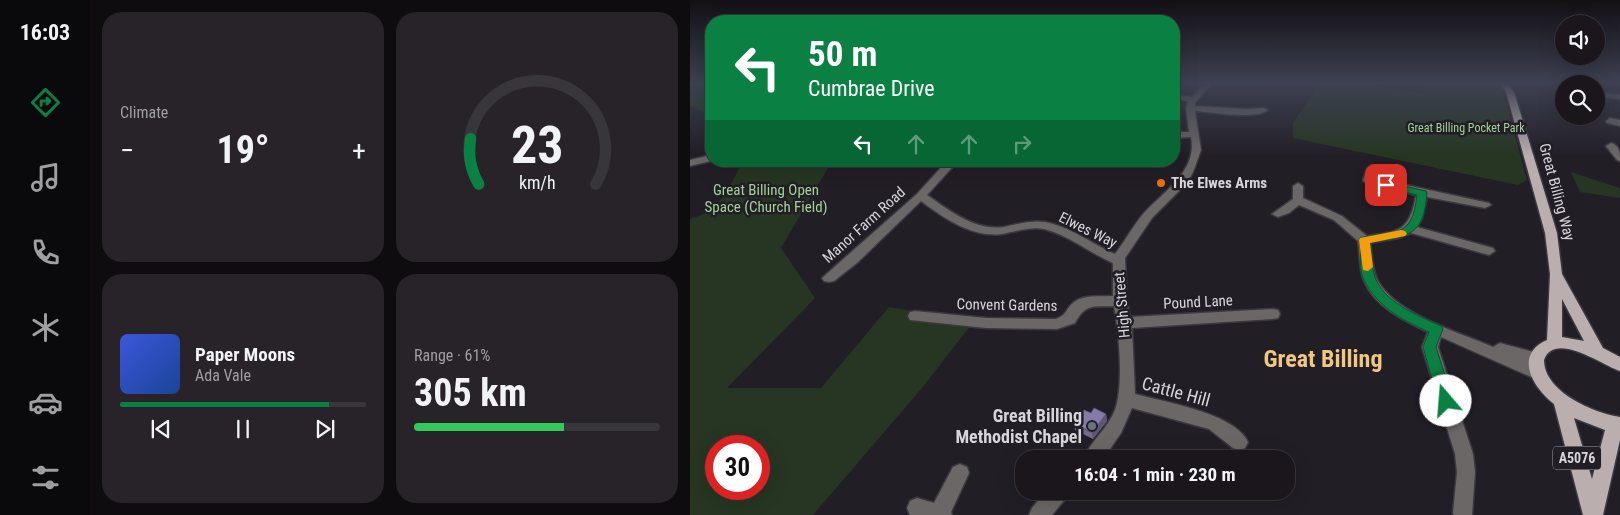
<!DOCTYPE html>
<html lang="en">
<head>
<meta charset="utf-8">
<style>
  body { margin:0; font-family:"Roboto Condensed",sans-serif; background:#272329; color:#f1f3f6; height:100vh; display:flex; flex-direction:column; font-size:19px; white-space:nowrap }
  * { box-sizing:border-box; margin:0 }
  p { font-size:16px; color:#9f9fa3 }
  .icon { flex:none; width:28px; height:28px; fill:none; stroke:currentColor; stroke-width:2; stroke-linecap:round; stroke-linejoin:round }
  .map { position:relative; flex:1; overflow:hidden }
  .side { display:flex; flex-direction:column; gap:12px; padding:12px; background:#0e0c0f; width:600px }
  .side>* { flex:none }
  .hud { position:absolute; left:15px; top:15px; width:475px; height:152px; border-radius:20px; box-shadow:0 5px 20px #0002,0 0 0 1px #38353b; background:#0b8043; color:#fff; overflow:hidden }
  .fabs { position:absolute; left:865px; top:15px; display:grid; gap:10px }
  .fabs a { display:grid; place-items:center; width:50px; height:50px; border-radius:50%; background:#1a161c; box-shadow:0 5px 20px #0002,0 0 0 1px #38353b; font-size:25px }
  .speed { position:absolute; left:15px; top:435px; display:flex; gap:10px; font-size:25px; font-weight:700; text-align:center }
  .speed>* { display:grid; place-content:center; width:65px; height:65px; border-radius:50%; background:#1a161c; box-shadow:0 5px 20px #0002,0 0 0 1px #38353b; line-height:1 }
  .speed .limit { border:8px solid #d22; background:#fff; color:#111 }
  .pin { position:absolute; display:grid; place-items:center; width:42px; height:42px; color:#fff; margin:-21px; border-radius:10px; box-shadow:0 2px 8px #0006 }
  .me { position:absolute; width:55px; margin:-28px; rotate:342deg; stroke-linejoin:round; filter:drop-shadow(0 0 4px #0008) }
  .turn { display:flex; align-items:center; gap:18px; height:105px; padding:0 20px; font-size:22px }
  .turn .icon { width:65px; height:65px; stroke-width:2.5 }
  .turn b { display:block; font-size:35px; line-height:42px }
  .lanes { display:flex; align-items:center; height:48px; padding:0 20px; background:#0003; justify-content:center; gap:25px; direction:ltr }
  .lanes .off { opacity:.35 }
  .big { font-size:38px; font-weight:700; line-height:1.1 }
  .side .tile { flex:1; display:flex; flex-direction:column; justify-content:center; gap:8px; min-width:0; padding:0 18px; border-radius:20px; background:#272329 }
  .side .dial { align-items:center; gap:0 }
  .dial svg { height:130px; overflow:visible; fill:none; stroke:#38353b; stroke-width:7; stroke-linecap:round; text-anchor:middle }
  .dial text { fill:#f1f3f6; stroke:none }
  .song { display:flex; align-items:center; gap:15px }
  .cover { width:60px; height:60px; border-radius:8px; background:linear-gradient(135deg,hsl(230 70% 55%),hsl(220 70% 35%)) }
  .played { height:5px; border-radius:2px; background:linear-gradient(90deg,#0b8043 85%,#38353b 85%) }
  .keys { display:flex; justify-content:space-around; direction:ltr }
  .heat { display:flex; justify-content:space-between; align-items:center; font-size:28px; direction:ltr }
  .charge { height:8px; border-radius:4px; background:linear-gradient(90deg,#34c759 61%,#38353b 0) }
  .side .tiles { flex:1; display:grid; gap:12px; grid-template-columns:repeat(2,1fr) }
  .trip { position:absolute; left:325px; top:450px; width:280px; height:50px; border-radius:20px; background:#1a161c; box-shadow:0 5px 20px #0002,0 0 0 1px #38353b; font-weight:700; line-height:50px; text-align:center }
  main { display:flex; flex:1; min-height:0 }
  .tab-bar { display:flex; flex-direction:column; width:90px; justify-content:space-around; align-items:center; background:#0a090b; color:#9f9fa3 }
  .tab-bar .icon { width:35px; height:35px }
  .tab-bar .active { color:#0b8043 }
  .tab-bar b { font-size:22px; color:#f1f3f6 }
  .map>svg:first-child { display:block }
</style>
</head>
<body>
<main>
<nav class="tab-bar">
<b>16:03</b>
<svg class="icon active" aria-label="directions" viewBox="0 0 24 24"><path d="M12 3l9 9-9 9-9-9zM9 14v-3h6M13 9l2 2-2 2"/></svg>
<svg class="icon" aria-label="music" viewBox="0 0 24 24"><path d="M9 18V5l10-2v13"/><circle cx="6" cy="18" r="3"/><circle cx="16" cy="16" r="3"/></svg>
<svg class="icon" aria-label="phone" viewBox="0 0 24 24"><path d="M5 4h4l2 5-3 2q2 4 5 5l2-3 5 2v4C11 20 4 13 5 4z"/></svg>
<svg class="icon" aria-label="climate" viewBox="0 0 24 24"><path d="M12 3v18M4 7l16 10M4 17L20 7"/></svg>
<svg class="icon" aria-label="car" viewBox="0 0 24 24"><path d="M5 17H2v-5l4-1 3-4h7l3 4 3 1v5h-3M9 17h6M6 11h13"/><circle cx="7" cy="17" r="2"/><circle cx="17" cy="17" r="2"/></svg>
<svg class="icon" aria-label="filters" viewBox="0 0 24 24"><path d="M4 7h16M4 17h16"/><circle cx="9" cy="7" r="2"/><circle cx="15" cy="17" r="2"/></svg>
</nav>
<section class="side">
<div class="tiles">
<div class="tile"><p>Climate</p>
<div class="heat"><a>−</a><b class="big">19°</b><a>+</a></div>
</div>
<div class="tile dial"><svg viewBox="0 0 100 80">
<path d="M14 69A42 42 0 1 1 86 69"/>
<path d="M14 69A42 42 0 0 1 9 41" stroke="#0b8043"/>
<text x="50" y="56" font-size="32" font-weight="700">23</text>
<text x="50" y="72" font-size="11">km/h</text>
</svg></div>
<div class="tile">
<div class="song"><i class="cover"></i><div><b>Paper Moons</b><p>Ada Vale</p></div></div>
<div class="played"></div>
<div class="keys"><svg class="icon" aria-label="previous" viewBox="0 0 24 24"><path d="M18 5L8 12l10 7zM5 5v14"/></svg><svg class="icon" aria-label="pause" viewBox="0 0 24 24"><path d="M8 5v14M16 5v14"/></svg><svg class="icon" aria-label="next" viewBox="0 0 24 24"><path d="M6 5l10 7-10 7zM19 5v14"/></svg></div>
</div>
<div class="tile"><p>Range · 61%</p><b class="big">305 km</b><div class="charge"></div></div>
</div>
</section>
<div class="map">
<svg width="930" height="515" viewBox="0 0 930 515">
  <rect width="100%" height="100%" fill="#221e26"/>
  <g fill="#263622" fill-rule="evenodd">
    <path d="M0 83H21V115L0 106Z"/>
    <path d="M630 83H669L734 94 737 83H808L812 88 837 180 828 185 603 138V123Z"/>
    <path d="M52 161H142L91 248 125 298 37 388H131L199 307 284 321 232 388 123 515H0V219C30 211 40 188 52 161ZM26 446H69V489H26Z"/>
    <path d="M881 172 930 188V198L890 192Z"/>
  </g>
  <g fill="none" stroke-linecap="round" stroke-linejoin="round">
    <g stroke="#3b383f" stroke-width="3">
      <g id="minor">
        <path d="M514 83H522L505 103V106L556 109 574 108 578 110C565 120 522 112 505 111L511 150 503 172 497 183 462 218 435 258 437 301 440 317 583 309 588 310 590 314 588 318 583 319 442 328 445 394C474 402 545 413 558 442L555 448 549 450 543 448 519 429 442 408 431 433 413 459H393C401 441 418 428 425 410 434 385 429 333 424 306 403 307 396 303 385 323L367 329 296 328 220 320 218 316 220 312 225 311 296 318 366 319C378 314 375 310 383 303 393 294 411 297 423 296V263C400 253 378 235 354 229 340 226 325 232 312 234 282 238 254 218 231 201L168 262 144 281 139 282 134 281 132 278 227 194 257 161H268L237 195C260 211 285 231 314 227 328 224 341 220 355 222 381 227 402 244 425 254 435 241 443 226 454 213 473 192 508 171 501 137L484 138V132H499L496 108 498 101 484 99V95L502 97Z"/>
        <path d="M906 92 930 95V99L906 96Z"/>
        <path d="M920 118 930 120V126L917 123 916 121Z"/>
        <path d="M921 143C930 145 930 154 930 161L927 160 916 146Z"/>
        <path d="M21 155V161L0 166V160Z"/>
        <path d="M682 165 687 168 684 178 799 203 801 205 795 208 737 197 732 218 727 227 803 248 805 251 799 255 721 233 708 238 680 243C682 254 682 271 688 281 707 315 769 332 803 347L810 343 851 354 854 358 851 362 846 364 840 363 854 368 856 373 854 378 848 380 751 337 748 347 783 454 785 472 782 515H764L763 513 767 472 765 454 732 347 738 332C714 321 685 307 674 281 669 270 670 253 668 241L644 220 609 205 599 213 588 217 582 214 603 199V186L608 183 613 186V198L652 216 677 236C710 232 720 230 726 195L674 182 673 180 677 168Z"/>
        <path d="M270 464 277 467 279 473 261 512 262 515H220L217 508 220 501 227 498 244 503 263 467Z"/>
        <path d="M356 491H378L376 498 362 515H339L342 508Z"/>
      </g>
    </g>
    <g stroke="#3b383f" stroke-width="3">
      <path id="major" d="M810 83H817L824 92 867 233 872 274 913 348 930 357V371C914 366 864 330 854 360 854 392 904 413 930 417V440L913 515H893L864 404C843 388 823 355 857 340L860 274 855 233 816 92ZM872 299 894 341 872 337ZM884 418 915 430 902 479Z"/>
    </g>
    <use href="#minor" fill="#6c6767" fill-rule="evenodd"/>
    <use href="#major" fill="#baaeaf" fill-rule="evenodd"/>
  </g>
  <path fill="#726a8f" d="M401 413 416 414 417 421 403 439 385 430 384 423Z"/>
  <path fill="#5c5674" d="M416 414 417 421 403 439 402 433Z"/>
  <path fill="#847ba6" stroke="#5c5674" d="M404 408 416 414 402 433 384 423 394 410 401 413Z"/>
  <linearGradient id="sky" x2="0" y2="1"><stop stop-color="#131015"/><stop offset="0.53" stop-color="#3e4152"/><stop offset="1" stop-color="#3e4152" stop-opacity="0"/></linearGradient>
  <rect width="930" height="156" fill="url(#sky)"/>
  <path fill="#0b8043" stroke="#07532c" d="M696 182 736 191 737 193C733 238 719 235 680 243 683 253 681 264 684 274 692 302 727 315 751 326L753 329 746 347 763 401 761 406 756 408 750 406 748 401 733 347 739 332C712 320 683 305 672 275 669 264 672 251 669 240L670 238C706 229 722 240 727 195L693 187 691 185Z"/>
  <path fill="#f59e0b" d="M711 230 715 231 717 234 715 236 680 243 683 267 678 271 673 270 669 240 670 238Z"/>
  <circle fill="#e8710a" stroke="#221e26" stroke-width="2" cx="471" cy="183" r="5"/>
  <circle fill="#6b7280" stroke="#221e26" stroke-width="2" cx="402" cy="426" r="5"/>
  <g text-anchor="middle" stroke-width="5" stroke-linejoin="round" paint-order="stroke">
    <g font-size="12" fill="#a3d298" stroke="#221e26">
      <text x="776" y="132">Great Billing Pocket Park</text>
    </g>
    <rect fill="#221e26" stroke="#a19ea4" stroke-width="1" x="863" y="446.5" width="48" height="23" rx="4"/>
    <g font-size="14" font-weight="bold" fill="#d8d5da">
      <text x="887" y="463">A5076</text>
    </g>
    <g font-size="15" font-weight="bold" fill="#d8d5da" stroke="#221e26" text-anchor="start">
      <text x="481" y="188">The Elwes Arms</text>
    </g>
    <g font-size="15" fill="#a3d298" stroke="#221e26">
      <text x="76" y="195">Great Billing Open<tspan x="76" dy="17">Space (Church Field)</tspan></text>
    </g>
    <g font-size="15" fill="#d8d5da" stroke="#221e26">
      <text transform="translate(867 192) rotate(75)" y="5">Great Billing Way</text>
      <text transform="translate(174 225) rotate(-42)" y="5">Manor Farm Road</text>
      <text transform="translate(398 230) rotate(26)" y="5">Elwes Way</text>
      <text transform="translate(508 302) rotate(-3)" y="5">Pound Lane</text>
      <text transform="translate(317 305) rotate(1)" y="5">Convent Gardens</text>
      <text transform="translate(432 305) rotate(-95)" y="5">High Street</text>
    </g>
    <g font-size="18" fill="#d8d5da" stroke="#221e26">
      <text transform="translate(486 392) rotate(15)" y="6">Cattle Hill</text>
    </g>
    <g font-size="18" font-weight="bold" fill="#d8d5da" stroke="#221e26" text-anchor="end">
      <text x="392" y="422">Great Billing<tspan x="392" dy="21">Methodist Chapel</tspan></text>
    </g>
    <g font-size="24" font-weight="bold" fill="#efc780" stroke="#221e26">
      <text x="633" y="367">Great Billing</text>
    </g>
  </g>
</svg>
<div class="fabs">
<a><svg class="icon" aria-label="sound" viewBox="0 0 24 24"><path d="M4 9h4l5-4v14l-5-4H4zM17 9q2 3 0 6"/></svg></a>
<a><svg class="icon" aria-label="search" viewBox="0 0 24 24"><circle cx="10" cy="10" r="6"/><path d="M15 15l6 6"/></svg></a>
</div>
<div class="speed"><div class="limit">30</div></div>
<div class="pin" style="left:696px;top:185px;background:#d93025"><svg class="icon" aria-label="arrive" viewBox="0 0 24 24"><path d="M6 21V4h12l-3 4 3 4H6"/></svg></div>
<svg class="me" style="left:756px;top:401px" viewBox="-20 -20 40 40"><circle r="19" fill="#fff"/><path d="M0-13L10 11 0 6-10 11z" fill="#0b8043"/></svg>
<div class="trip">16:04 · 1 min · 230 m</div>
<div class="hud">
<div class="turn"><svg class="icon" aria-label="left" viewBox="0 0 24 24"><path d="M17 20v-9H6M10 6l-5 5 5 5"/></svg><div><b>50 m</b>Cumbrae Drive</div></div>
<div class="lanes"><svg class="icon" aria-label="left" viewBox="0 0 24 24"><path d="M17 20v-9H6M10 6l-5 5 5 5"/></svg><svg class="icon off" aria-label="ahead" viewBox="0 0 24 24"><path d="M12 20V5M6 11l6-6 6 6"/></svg><svg class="icon off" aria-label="ahead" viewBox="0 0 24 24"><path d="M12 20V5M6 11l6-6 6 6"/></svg><svg class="icon off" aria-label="right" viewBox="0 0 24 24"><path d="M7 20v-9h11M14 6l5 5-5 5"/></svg></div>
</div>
</div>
</main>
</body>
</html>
